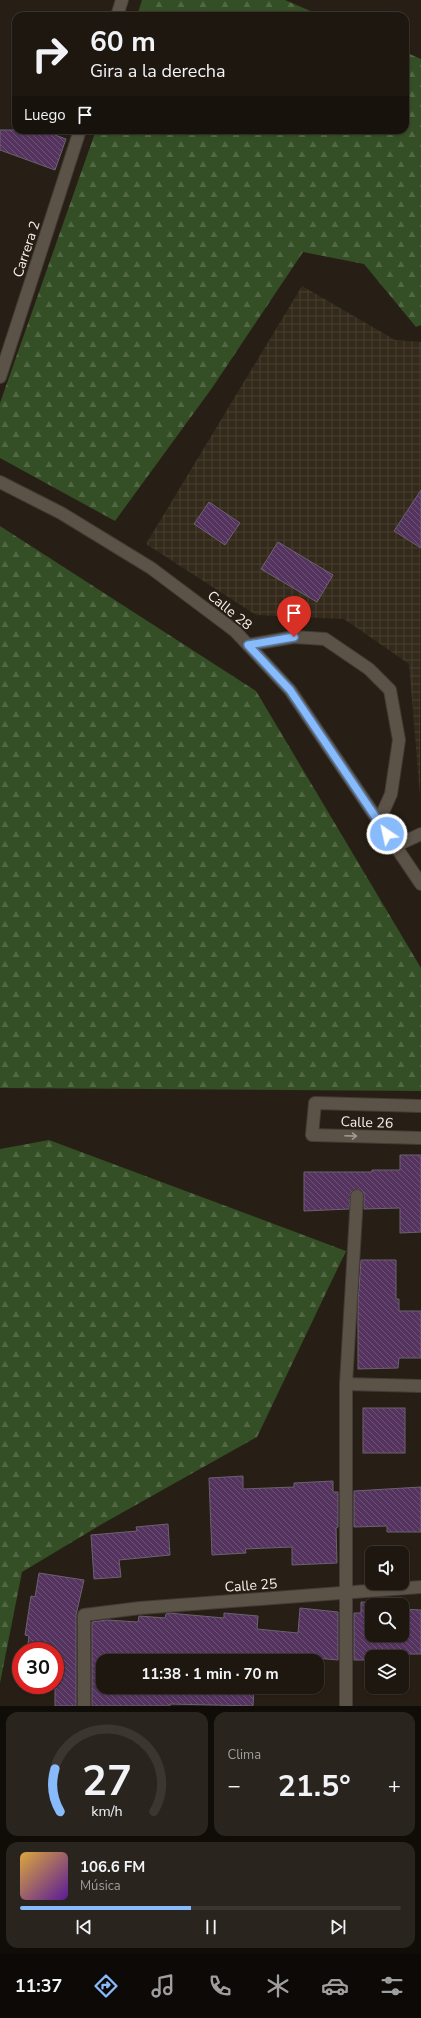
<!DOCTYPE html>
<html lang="es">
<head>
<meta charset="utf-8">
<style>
  body { margin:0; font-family:"Nunito Sans",sans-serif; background:#2a241e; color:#f1f3f6; height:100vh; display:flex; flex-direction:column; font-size:15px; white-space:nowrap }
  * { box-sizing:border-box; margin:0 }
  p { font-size:13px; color:#a09f9f }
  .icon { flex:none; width:22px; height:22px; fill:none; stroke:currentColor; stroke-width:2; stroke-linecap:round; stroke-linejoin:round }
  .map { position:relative; height:1706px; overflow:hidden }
  .side { display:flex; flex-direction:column; gap:6px; padding:6px; background:#100d09; flex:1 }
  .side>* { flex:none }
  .guide { position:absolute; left:12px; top:12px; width:397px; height:122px; border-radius:12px; box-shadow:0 1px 3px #0004,0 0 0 1px #3b3630; background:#1d1710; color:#f1f3f6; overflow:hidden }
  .fabs { position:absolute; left:365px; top:1546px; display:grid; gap:8px }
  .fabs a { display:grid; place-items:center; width:44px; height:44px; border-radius:8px; background:#1d1710; box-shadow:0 1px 3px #0004,0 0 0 1px #3b3630; font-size:20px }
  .speed { position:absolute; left:12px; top:1642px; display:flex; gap:8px; font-size:20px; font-weight:700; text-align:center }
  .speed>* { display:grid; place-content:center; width:52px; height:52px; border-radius:50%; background:#1d1710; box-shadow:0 1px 3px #0004,0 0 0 1px #3b3630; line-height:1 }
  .speed .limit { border:6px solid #d22; background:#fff; color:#111 }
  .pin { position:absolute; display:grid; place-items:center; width:34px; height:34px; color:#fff; margin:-41px -17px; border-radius:50% 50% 50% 0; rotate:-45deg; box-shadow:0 0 4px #0007 }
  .pin .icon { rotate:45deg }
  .me { position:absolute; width:44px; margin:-22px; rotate:326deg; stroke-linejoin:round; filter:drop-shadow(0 0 3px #0008) }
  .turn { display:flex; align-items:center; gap:14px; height:84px; padding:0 12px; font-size:18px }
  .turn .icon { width:52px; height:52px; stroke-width:2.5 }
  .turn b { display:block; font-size:28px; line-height:34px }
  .then { display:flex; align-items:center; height:38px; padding:0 12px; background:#0003; gap:8px; font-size:15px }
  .big { font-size:30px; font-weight:700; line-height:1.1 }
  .side .tile { flex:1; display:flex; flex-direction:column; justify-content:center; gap:6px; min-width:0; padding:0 14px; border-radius:12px; background:#2a241e }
  .side .dial { align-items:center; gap:0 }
  .dial svg { height:104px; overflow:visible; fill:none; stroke:#3b3630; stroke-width:7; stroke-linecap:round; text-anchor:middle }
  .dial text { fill:#f1f3f6; stroke:none }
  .song { display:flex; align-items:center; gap:12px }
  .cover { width:48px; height:48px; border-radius:6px; background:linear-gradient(135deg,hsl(40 70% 55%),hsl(270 70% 35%)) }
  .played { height:4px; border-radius:2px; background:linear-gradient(90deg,#88bbfc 45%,#3b3630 45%) }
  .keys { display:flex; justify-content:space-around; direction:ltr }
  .heat { display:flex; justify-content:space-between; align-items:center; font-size:22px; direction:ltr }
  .side .tiles { flex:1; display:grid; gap:6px; grid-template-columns:1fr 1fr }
  .tile:last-child { grid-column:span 2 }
  .trip { position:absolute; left:96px; top:1654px; width:228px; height:40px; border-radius:12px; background:#1d1710; box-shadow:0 1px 3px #0004,0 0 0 1px #3b3630; font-weight:700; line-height:40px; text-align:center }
  .tab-bar { display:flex; height:64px; justify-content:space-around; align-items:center; background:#0c0906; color:#a09f9f }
  .tab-bar .icon { width:28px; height:28px }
  .tab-bar .active { color:#88bbfc }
  .tab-bar b { font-size:18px; color:#f1f3f6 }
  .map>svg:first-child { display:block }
</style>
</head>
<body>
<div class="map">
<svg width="421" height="1706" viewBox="0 0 421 1706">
  <defs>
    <pattern id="industrial-grid" width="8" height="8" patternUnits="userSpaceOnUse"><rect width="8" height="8" fill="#342a1b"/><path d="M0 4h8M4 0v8" fill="none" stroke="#483f31"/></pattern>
    <pattern id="forest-firs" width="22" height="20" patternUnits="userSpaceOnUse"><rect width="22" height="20" fill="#344e25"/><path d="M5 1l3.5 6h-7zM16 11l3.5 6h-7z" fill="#526845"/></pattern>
    <pattern id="building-back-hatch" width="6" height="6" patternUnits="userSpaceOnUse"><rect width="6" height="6" fill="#54335f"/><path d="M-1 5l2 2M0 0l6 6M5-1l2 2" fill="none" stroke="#6d5176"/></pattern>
  </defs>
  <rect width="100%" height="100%" fill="#271f15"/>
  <path fill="url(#industrial-grid)" d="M302 286 395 340 421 342 420 795 409 664 344 619 256 615 146 544Z"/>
  <g fill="url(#forest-firs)">
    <path d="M142 0H285L322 16H137Z"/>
    <path d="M405 52 421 59V325L416 327 364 264 303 252 212 388 115 521 0 458V403L96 130H405Z"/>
    <path d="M0 526 256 691 421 968V1091L0 1088Z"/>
    <path d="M49 1140 346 1251 257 1437 102 1524 22 1572 0 1683V1149Z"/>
  </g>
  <g fill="url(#building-back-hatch)" stroke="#6b626e">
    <path d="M0 130H56L55 135 66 139 55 170 0 150Z"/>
    <path d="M421 490V548L394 531Z"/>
    <path d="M209 502 240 523 225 545 194 524Z"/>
    <path d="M278 542 333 575 317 602 261 569Z"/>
    <path d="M400 1155H421V1232L400 1233V1208L364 1209V1193L358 1189 351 1192 349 1209 304 1211V1172H372V1170H400Z"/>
    <path d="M361 1260H396V1299H399V1311H421V1358H399L398 1368 358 1369V1301Z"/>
    <rect x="363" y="1408" width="42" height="45"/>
    <path d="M243 1476V1489L294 1487V1483L333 1481V1492H338V1527L336 1528 337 1563 292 1565V1547L245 1549 246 1553 212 1555 209 1478Z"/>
    <path d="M421 1487V1532H387V1526L354 1527V1491Z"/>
    <path d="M168 1524 170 1555 119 1560 121 1577 94 1579 91 1535 137 1531 136 1527Z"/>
    <path d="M39 1573 84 1580 76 1615V1706H55V1651H27L29 1636 25 1635 31 1596 35 1597Z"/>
    <path d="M361 1602 388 1603V1605H372V1635H402V1609L421 1610V1654H387V1657H372V1660H354V1613H361Z"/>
    <path d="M300 1608 338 1612V1660L293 1656V1661H103V1687H254L253 1706 170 1704V1706H92V1622L107 1620 138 1622 139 1616 165 1618 166 1614 168 1613 224 1618V1613L258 1616 257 1629 298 1633Z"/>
  </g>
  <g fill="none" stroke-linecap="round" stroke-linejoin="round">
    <g stroke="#433c36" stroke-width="14">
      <g id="minor">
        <path d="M117 16 122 0"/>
        <path d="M0 377 80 130"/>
        <path d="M0 482 61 513 151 568 235 631 290 690 421 884"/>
        <path d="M248 645 294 637 325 639 369 669 390 690 399 740 391 794 379 821"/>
        <path d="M395 846 421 834"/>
        <path d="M421 1106 315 1103 312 1135 421 1138"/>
        <path d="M346 1384 421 1386"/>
        <path d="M84 1706V1615L140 1608 421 1587"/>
        <path d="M346 1706V1384L357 1196"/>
      </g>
    </g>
    <use href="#minor" stroke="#5c5348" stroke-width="12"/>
  </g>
  <defs><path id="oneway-shaft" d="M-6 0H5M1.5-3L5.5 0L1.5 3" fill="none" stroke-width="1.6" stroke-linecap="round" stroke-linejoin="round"/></defs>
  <use stroke="#a29a91" href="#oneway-shaft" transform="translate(351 1136) rotate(2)"/>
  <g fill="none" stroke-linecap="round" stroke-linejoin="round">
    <g stroke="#587aa4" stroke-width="10">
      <path id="route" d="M294 637 248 645 290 690 387 834"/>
    </g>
    <use href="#route" stroke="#88bbfc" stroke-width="7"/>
  </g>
  <g text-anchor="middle" stroke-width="4" stroke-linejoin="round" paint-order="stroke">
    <g font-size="14" fill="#f7f1ea" stroke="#271f15">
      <text transform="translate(26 249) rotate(-72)" y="5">Carrera 2</text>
      <text transform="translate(230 610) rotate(39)" y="5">Calle 28</text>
      <text transform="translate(367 1122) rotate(2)" y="5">Calle 26</text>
      <text transform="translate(251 1585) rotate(-4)" y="5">Calle 25</text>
    </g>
  </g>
</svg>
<div class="fabs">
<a><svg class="icon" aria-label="sound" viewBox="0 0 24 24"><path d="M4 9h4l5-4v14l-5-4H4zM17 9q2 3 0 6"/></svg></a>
<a><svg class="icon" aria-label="search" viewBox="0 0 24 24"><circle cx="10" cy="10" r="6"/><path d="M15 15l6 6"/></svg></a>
<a><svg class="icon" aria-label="layers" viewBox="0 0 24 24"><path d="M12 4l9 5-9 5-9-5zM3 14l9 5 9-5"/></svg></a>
</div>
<div class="speed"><div class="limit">30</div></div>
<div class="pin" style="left:294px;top:637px;background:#d93025"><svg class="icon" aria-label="arrive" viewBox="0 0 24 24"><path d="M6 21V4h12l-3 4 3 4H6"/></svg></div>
<svg class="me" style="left:387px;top:834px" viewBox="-20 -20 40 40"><circle r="17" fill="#88bbfc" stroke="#fff" stroke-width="3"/><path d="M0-11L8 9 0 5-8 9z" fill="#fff"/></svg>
<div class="trip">11:38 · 1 min · 70 m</div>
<div class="guide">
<div class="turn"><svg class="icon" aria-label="right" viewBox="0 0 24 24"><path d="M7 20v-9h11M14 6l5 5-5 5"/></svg><div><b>60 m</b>Gira a la derecha</div></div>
<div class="then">Luego<svg class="icon" aria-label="arrive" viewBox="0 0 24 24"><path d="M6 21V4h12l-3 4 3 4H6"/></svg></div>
</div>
</div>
<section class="side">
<div class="tiles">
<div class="tile dial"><svg viewBox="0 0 100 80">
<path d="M14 69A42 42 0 1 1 86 69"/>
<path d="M14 69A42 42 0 0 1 10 36" stroke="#88bbfc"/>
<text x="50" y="56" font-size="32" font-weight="700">27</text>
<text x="50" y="72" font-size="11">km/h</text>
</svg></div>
<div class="tile"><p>Clima</p>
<div class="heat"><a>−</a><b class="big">21.5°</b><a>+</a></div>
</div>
<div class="tile">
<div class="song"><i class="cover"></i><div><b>106.6 FM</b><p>Música</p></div></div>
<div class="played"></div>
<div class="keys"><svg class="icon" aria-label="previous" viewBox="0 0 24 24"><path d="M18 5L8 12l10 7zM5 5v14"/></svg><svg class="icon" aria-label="pause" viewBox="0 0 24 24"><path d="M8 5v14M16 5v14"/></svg><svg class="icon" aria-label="next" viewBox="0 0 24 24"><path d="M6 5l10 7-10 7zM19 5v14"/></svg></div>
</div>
</div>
</section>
<nav class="tab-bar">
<b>11:37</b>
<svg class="icon active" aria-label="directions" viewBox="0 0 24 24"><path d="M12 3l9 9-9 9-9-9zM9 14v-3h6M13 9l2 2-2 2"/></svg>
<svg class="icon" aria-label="music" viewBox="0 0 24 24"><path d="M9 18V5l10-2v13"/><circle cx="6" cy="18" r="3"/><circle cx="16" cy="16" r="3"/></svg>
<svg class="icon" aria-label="phone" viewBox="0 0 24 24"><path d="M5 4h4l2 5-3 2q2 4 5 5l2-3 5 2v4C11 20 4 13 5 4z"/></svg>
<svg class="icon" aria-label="climate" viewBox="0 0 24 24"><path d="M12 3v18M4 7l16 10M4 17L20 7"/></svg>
<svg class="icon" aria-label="car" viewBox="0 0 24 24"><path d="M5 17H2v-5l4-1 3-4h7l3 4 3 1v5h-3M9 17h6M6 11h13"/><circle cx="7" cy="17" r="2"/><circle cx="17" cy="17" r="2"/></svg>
<svg class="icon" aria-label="filters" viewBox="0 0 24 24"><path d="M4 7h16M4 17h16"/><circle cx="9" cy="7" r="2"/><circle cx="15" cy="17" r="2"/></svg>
</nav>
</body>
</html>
